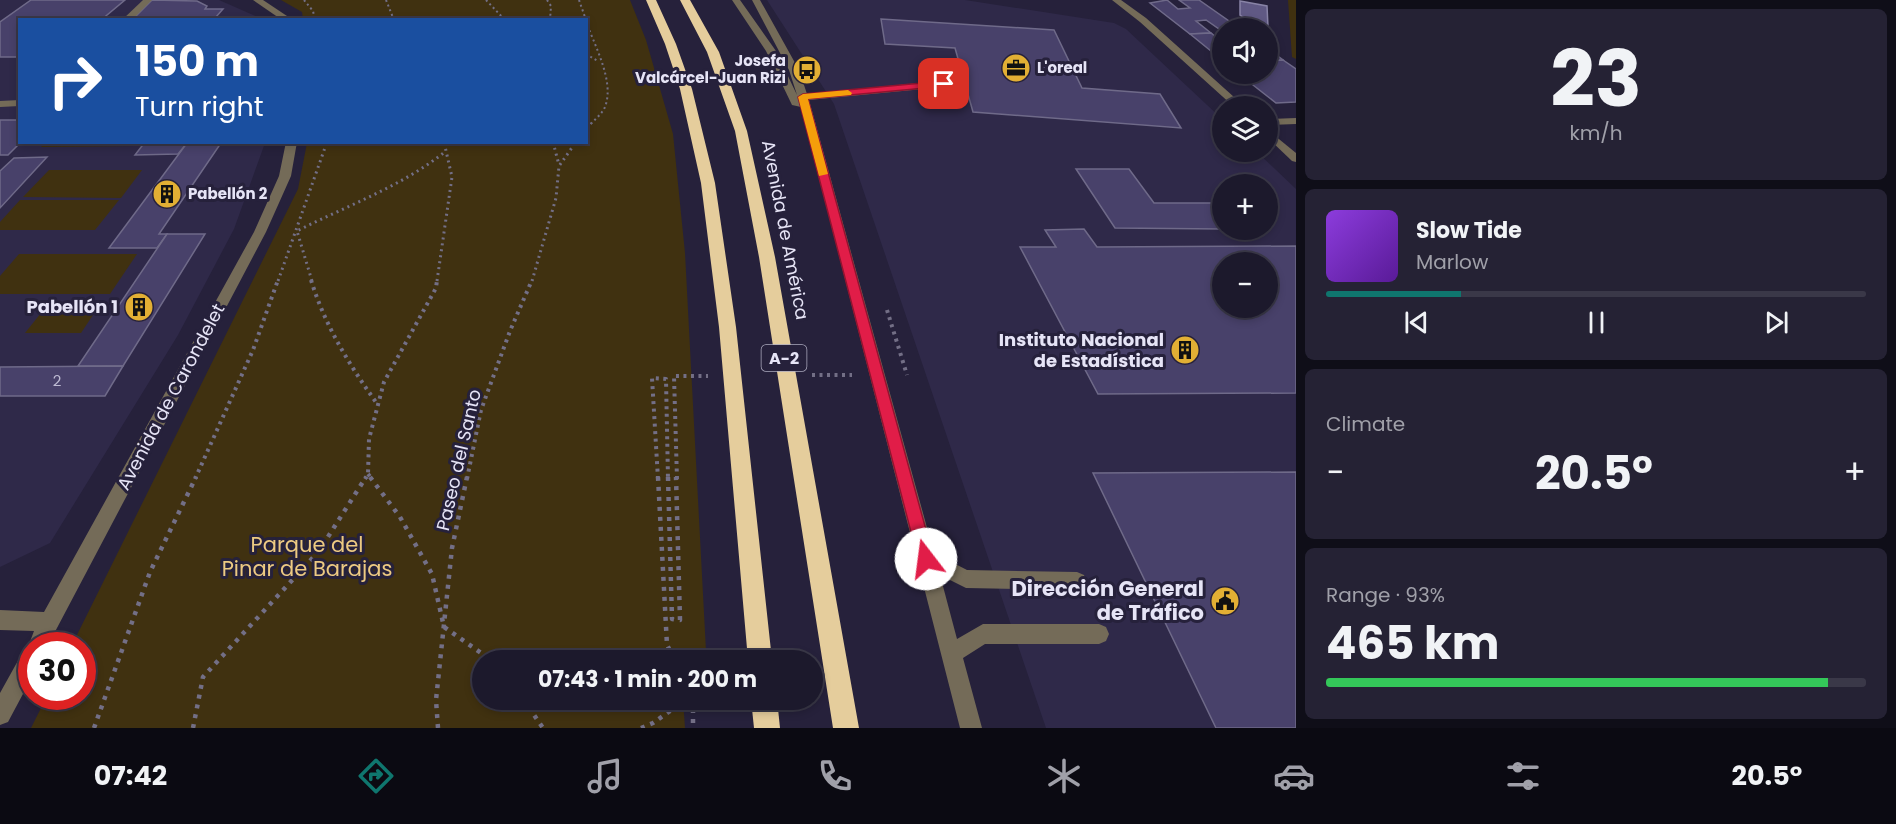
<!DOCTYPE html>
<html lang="en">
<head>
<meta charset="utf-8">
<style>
  body { margin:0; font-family:Poppins,sans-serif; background:#252234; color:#f1f3f6; height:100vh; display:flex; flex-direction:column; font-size:22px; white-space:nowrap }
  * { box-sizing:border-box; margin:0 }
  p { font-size:20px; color:#a0a0a9 }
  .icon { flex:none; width:33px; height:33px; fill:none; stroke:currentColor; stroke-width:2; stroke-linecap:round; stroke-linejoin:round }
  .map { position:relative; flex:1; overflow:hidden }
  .sheet { display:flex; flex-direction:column; gap:9px; padding:9px; background:#0f0e18; width:600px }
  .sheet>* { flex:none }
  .banner { position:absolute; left:18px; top:18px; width:570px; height:126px; border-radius:0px; box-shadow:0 3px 9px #0003,0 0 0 2px #3a3848; background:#1a4fa0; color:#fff; overflow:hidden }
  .fabs { position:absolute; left:1212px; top:18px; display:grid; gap:12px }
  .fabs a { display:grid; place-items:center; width:66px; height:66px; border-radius:50%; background:#1c192c; box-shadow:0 3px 9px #0003,0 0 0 2px #3a3848; font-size:30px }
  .speed { position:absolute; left:18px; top:632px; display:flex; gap:12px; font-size:30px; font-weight:700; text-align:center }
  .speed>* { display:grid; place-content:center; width:78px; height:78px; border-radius:50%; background:#1c192c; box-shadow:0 3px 9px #0003,0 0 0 2px #3a3848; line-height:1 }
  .speed .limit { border:9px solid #d22; background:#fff; color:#111 }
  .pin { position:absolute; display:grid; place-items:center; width:51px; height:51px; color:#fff; margin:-26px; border-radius:12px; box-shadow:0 3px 9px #0006 }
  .me { position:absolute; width:66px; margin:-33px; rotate:345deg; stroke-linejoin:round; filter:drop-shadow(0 0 4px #0008) }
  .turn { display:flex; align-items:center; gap:21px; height:126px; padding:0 18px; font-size:27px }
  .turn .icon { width:78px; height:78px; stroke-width:2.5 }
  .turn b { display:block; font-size:42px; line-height:51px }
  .big { font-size:45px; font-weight:700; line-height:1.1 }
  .sheet .widget { flex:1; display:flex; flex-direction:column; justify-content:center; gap:9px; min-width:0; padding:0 21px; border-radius:9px; background:#252234 }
  .sheet .dial { align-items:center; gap:0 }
  .dial b { font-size:78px; line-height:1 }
  .song { display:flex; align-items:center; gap:18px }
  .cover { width:72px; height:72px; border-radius:9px; background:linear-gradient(135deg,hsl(270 70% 55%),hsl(270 70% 35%)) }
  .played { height:6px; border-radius:3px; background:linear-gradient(90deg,#0f766e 25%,#3a3848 25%) }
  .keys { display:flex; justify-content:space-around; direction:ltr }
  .heat { display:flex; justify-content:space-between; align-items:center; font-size:33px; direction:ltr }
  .charge { height:9px; border-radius:4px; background:linear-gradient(90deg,#34c759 93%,#3a3848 0) }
  .trip { position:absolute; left:472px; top:650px; width:351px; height:60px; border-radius:30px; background:#1c192c; box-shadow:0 3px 9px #0003,0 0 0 2px #3a3848; font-weight:700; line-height:60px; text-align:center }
  .menu { display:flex; height:96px; justify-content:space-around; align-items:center; background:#0b0a12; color:#a0a0a9 }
  .menu .icon { width:42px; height:42px }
  .menu .current { color:#0f766e }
  .menu b { font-size:27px; color:#f1f3f6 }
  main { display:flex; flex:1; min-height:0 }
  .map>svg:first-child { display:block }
</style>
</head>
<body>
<main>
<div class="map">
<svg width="1296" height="728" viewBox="0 0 1296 728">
  <rect width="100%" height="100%" fill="#26213b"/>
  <g fill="#2f2949" fill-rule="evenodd">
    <path d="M0 0H219L262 19 20 20V142L265 143 234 229 178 335 50 543 0 567Z"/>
    <path d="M767 0H965L1114 23 1126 29 1222 119V152H1257L1296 189V728H1046L834 104ZM1222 184H1268V230H1222ZM1222 262H1268V308H1222Z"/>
  </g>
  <g fill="#403110">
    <path d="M281 0H630L646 40 673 134 685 253 706 651 701 660H483V699H683L685 728H31L47 696H82V645H72L298 189 307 143 586 142V20L303 19 302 12Z"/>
    <path d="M1288 0H1296V59L1292 57Z"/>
    <path d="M46 142H137V143L134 146 41 147Z"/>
    <path d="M49 170H142L121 198 23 197Z"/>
    <path d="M20 200H119L95 230H0V222Z"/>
    <path d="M19 254H137L110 294H0V276Z"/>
    <path d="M95 312 81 333H25L41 313Z"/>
  </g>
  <path fill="#605984" stroke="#8883a6" stroke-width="1.5" d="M1240 1 1267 6 1268 27 1253 24 1240 15Z"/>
  <g fill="#48416a" stroke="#6f6a89" stroke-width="1.5" fill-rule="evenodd">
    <path d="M31 0H125L101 20H20V57H0V22Z"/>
    <path d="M152 0 197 1 207 6 205 9H223L216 17 210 20H132Z"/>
    <path d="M1167 0 1178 9 1190 8 1179 0H1199L1239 28H1222V31L1206 20 1196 21 1211 33 1190 34 1150 3Z"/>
    <path d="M881 19 1054 30 1082 88 1160 94 1181 128 973 112 955 48 885 44Z"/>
    <path d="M1211 33 1216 37H1222V60L1190 34Z"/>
    <path d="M1268 49 1283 60 1268 61Z"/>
    <path d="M1283 60 1296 69V102L1276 103 1239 74H1268V70L1272 69 1268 66V61Z"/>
    <path d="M0 120H20L21 142 8 155H0Z"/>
    <path d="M145 142H183L187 143 178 154 135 155Z"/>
    <path d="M187 143H221L159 234H167L157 248H109Z"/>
    <path d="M47 157 0 208V171L14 158Z"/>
    <path d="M1076 169H1129L1154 203H1222V229L1115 228Z"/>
    <path d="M1084 229 1097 247 1296 246V393L1098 394 1020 247H1056L1045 230ZM1222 262H1268V308H1222Z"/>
    <path d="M167 234H205L123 366H78Z"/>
    <path d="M123 366 105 396H0V367Z"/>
    <path d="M1296 472V728H1216L1093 473Z"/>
  </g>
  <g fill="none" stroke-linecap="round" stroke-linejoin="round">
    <g stroke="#736f86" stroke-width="2" stroke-dasharray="2 3" stroke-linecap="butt">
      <path d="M304 0 313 11 315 20"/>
      <path d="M386 0 394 20"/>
      <path d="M486 0 505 20"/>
      <path d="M547 0 551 6 550 20"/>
      <path d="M579 0 586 20"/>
      <path d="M586 21C594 45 615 81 605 107 602 114 595 119 590 125"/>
      <path d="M586 54 598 61"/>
    </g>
    <g stroke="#736f86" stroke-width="3" stroke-dasharray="2 4" stroke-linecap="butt">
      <path d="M586 128 591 123"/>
      <path d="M553 142 559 165"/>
      <path d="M278 281 327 142"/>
      <path d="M312 281 297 231C348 205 401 187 446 151"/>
      <path d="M437 281 452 177 444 142"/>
      <path d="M532 281 556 198 559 166 576 142"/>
    </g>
    <g stroke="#736f86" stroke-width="4" stroke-dasharray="3 4.5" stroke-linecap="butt">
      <path d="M311 280C325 326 350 366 378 405"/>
      <path d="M887 310 907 375"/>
      <path d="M812 375H852"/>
      <path d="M368 474 372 479"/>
      <path d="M195 479 253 350 278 280"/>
      <path d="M365 479 368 474 369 439 384 382 436 288 437 280"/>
      <path d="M467 479 481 410 510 331 532 280"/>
      <path d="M658 479 652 378 666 379 668 479"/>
      <path d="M677 479 674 376H708"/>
    </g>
    <g stroke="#736f86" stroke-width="4.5" stroke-dasharray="4 6" stroke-linecap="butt">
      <path d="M370 477 400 517 432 574 444 627 491 660"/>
      <path d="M658 477 667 645 675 660"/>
      <path d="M668 477 672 619 680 620 676 477"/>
      <path d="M523 699 543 728"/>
      <path d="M693 699V728"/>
      <path d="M94 728 150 572 196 477"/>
      <path d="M193 728 203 677 319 551 366 477"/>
      <path d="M438 728 436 700 452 548 467 477"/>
      <path d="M641 728 653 723 687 699"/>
    </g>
    <g fill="#746b58" fill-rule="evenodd">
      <path d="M143 0H152L132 20H122Z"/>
      <path d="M253 0H263L293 20H282Z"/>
      <path d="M732 0H740L776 51 797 95 789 70 752 0H760L799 70 807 94 940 81 946 68 954 70 949 84 944 87 809 100 934 553 967 570 1077 572 1084 575 1086 581 1084 587 1077 590 966 588 940 575 957 639 983 624H1099L1106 627 1109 634 1106 641 1099 644H985L963 658 982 728H960L801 107 792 105 766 51Z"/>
      <path d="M1112 0H1121L1146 18 1244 106H1233L1140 22Z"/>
      <path d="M20 100V106L0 107V101Z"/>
      <path d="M1296 118V124L1268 125V119Z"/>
      <path d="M1268 130 1296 153V162L1292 161 1268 138Z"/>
      <path d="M286 142H297L291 176 266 232 48 645H32V677L8 722 0 725V693L25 648 28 647 34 631 0 630V610L44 612 254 232 279 176Z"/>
    </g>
    <g fill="#e5cd9c" fill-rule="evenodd">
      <path d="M646 0H656L676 44 692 89 715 183 736 327 772 660H748L719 327 701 183 680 89 665 44Z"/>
      <path d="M680 0H690L719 52 747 131 775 257 859 728H833L759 257 735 131 707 52Z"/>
      <path d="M751 699H777L780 728H754Z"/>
    </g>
  </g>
  <path fill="#e11d48" stroke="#92132f" stroke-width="1.5" d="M944 81 947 82V86L808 99 934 559 932 565 926 567 920 565 918 559 798 97 803 94Z"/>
  <path fill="#f59e0b" d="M848 90 852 93 851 95 808 99 828 174 819 176 798 97 803 94Z"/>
  <defs>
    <g id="office-disc" transform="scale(1.5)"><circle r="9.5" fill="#e2af34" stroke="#26213b"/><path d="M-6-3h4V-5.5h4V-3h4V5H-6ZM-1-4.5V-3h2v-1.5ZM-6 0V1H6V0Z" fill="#111"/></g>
    <g id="bus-disc" transform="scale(1.5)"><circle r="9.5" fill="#e2af34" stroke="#26213b"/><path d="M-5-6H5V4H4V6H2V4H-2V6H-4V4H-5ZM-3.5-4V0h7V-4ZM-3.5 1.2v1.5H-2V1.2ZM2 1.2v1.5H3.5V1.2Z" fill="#111"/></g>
    <g id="building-disc" transform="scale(1.5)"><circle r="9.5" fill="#e2af34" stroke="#26213b"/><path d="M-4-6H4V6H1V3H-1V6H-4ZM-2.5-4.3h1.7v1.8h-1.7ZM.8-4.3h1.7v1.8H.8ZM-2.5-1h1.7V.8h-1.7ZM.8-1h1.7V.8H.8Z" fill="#111"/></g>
    <g id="civic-disc" transform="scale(1.5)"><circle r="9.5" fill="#e2af34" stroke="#26213b"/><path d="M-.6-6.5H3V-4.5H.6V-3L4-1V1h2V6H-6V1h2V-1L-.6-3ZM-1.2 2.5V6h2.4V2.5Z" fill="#111"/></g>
  </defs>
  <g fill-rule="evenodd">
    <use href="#office-disc" x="1016" y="68"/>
    <use href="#bus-disc" x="807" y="70"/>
    <use href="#building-disc" x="167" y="194"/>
    <use href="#building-disc" x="139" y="307"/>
    <use href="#building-disc" x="1185" y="350"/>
    <use href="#civic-disc" x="1225" y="601"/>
  </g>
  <g text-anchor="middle" stroke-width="6" stroke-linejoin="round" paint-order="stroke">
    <g font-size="15" font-weight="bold" fill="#e6e4f6" stroke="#26213b" text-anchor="start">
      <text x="786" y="66" text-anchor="end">Josefa<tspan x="786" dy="17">Valcárcel-Juan Rizi</tspan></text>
      <text x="1037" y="73">L'oreal</text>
      <text x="188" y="199">Pabellón 2</text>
    </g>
    <g font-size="15" fill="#bebbd3">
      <text x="57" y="386">2</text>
    </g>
    <rect fill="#26213b" stroke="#acaabe" stroke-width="1.5" x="761.5" y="345" width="45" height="26" rx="4.5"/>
    <g font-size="16" font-weight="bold" fill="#e6e4f6">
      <text x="784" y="364">A-2</text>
    </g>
    <g font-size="18" fill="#e6e4f6" stroke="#26213b">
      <text transform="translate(785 230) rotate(79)" y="6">Avenida de América</text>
      <text transform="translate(171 397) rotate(-62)" y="6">Avenida de Carondelet</text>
      <text transform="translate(459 460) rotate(-77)" y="6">Paseo del Santo</text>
    </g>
    <g font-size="18" font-weight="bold" fill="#e6e4f6" stroke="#26213b" text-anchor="end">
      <text x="118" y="313">Pabellón 1</text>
      <text x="1164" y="346">Instituto Nacional<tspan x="1164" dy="21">de Estadística</tspan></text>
    </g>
    <g font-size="21" fill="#edca82" stroke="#26213b">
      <text x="307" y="552">Parque del<tspan x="307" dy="24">Pinar de Barajas</tspan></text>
    </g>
    <g font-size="21" font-weight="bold" fill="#e6e4f6" stroke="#26213b" text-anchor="end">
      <text x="1204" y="596">Dirección General<tspan x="1204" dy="24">de Tráfico</tspan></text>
    </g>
  </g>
</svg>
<div class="fabs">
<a><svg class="icon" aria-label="sound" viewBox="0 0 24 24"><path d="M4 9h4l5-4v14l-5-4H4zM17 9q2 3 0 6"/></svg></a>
<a><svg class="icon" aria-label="layers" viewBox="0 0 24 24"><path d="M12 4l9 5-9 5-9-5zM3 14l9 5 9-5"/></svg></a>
<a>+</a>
<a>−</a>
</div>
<div class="speed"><div class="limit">30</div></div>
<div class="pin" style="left:944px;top:84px;background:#d93025"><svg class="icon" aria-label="arrive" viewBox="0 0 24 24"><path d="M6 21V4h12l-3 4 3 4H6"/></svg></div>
<svg class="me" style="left:926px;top:559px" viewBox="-20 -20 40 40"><circle r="19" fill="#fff"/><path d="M0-13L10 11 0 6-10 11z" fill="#e11d48"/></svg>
<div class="trip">07:43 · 1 min · 200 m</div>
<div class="banner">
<div class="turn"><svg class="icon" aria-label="right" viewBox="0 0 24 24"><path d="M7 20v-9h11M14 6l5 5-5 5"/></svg><div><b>150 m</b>Turn right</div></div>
</div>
</div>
<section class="sheet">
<div class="widget dial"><b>23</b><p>km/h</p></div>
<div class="widget">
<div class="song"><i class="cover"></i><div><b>Slow Tide</b><p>Marlow</p></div></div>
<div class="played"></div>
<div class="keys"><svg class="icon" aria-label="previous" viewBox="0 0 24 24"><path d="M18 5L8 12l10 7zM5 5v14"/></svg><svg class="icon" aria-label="pause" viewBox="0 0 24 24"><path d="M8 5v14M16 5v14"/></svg><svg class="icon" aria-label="next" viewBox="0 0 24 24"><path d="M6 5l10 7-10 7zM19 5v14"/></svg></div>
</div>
<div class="widget"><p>Climate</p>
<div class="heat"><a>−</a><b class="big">20.5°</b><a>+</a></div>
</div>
<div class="widget"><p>Range · 93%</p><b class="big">465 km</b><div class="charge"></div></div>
</section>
</main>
<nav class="menu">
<b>07:42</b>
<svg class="icon current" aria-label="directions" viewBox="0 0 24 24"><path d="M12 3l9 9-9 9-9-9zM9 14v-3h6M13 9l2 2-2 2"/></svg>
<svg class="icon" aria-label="music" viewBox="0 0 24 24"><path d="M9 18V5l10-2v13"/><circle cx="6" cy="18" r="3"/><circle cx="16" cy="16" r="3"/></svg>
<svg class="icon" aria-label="phone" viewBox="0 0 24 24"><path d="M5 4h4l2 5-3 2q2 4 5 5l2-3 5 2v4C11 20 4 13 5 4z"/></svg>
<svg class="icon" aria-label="climate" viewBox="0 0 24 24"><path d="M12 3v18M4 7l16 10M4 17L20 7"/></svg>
<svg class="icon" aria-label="car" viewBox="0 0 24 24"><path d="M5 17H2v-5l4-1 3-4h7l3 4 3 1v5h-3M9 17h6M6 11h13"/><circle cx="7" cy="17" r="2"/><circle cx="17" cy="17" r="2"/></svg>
<svg class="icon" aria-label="filters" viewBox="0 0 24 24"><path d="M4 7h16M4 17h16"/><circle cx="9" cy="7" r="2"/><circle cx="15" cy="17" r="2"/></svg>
<b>20.5°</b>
</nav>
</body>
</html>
